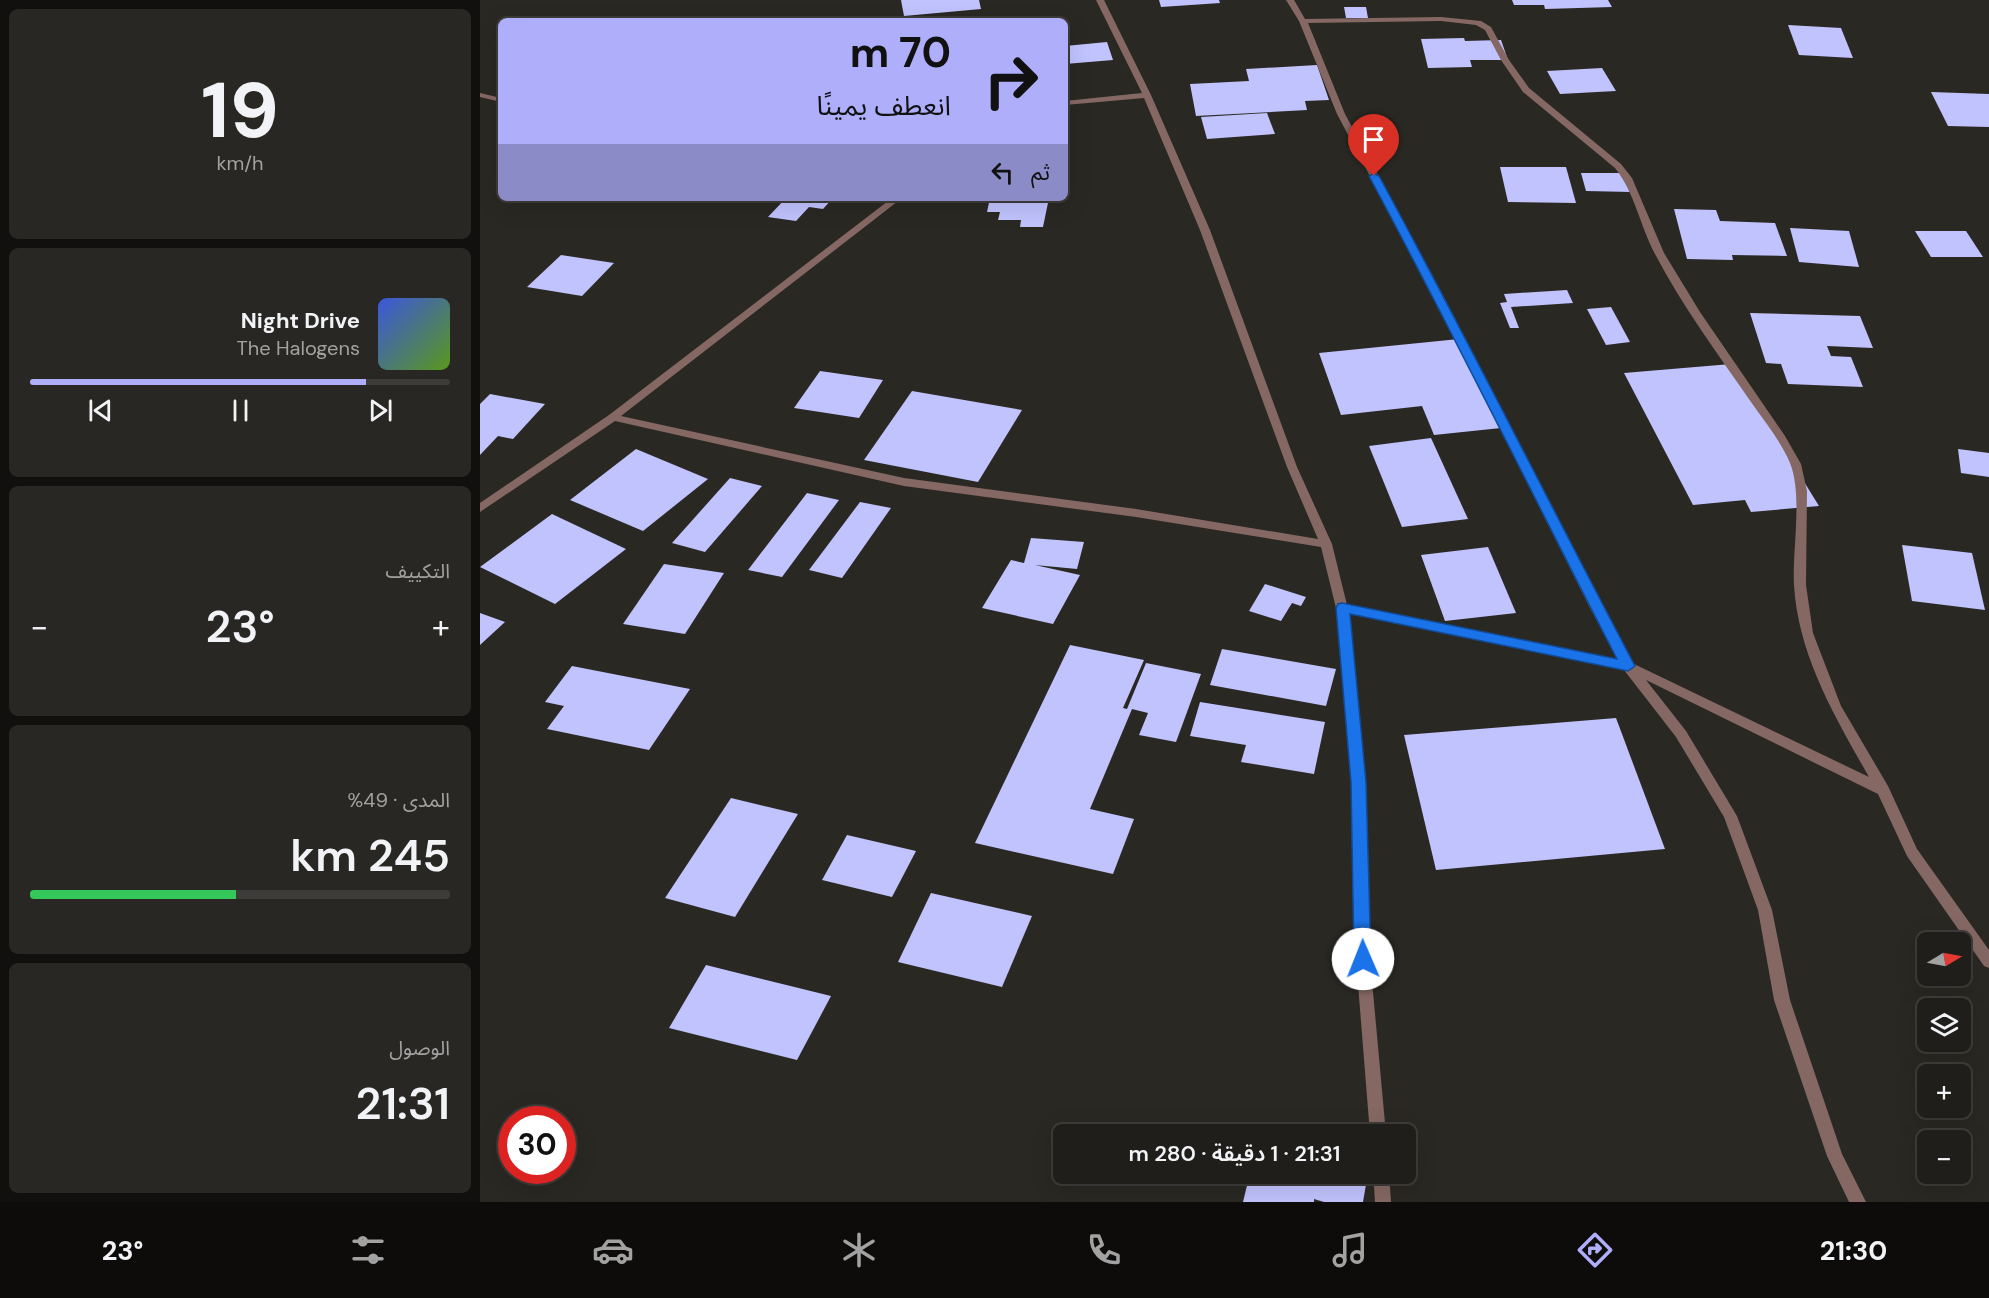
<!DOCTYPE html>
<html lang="ar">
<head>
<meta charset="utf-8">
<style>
  body { margin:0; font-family:"DM Sans","Noto Sans Arabic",sans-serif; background:#282723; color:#f1f3f6; direction:rtl; height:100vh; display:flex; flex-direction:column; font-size:22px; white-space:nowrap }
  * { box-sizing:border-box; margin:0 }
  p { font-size:20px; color:#a2a2a2 }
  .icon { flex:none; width:33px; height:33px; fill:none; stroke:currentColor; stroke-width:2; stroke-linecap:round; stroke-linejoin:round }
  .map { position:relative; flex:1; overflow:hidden; direction:ltr }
  .panel { display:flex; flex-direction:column; gap:9px; padding:9px; background:#12100e; width:480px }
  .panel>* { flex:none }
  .banner { position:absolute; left:18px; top:18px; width:570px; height:183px; border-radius:9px; box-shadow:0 6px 24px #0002,0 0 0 2px #3d3c39; direction:rtl; background:#aeaefa; color:#111; overflow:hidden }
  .needle { width:39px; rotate:80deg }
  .fabs { position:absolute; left:1437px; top:932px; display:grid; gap:12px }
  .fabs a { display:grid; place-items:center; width:54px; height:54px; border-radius:9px; background:#201e1a; box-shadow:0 6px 24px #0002,0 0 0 2px #3d3c39; font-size:30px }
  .speed { position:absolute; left:18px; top:1106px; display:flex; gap:12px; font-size:30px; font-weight:700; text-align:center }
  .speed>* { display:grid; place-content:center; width:78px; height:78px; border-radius:50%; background:#201e1a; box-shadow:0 6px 24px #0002,0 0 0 2px #3d3c39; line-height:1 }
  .speed .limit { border:9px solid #d22; background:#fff; color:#111 }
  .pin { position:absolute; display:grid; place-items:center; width:51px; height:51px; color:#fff; margin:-62px -26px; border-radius:50% 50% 50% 0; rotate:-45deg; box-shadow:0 0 6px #0007 }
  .pin .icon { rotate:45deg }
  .me { position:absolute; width:66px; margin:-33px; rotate:359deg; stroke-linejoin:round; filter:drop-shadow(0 0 4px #0008) }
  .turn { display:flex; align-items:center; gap:21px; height:126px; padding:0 18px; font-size:27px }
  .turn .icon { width:78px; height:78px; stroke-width:2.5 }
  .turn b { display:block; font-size:42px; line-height:51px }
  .then { display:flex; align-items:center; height:57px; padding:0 18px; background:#0003; gap:12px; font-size:22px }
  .big { font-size:45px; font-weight:600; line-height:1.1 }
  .panel .widget { flex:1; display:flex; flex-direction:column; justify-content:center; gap:9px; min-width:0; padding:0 21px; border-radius:9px; background:#282723 }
  .panel .dial { align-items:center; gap:0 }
  .dial b { font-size:78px; line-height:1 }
  .song { display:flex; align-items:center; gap:18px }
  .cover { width:72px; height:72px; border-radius:9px; background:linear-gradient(135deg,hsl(230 70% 55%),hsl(90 70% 35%)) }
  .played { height:6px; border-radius:3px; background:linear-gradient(90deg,#aeaefa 80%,#3d3c39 80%) }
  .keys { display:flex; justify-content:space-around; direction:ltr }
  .heat { display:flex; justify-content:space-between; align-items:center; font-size:33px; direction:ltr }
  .charge { height:9px; border-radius:4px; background:linear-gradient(90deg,#34c759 49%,#3d3c39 0) }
  .trip { position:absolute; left:573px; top:1124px; width:363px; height:60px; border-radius:9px; background:#201e1a; box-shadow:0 6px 24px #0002,0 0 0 2px #3d3c39; font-weight:600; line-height:60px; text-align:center; direction:rtl }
  .dock { display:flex; height:96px; justify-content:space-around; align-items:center; background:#0d0c0a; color:#a2a2a2 }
  .dock .icon { width:42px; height:42px }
  .dock .current { color:#aeaefa }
  .dock b { font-size:27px; color:#f1f3f6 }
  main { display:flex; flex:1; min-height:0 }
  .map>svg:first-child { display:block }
</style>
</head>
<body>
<main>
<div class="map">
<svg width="1509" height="1202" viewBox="0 0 1509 1202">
  <rect width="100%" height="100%" fill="#2a2823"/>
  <g fill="#c1c3fe">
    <path d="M421 0H499L501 9 424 16Z"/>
    <path d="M679 0H739L740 3 681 7Z"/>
    <path d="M1032 0H1128L1132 7 1065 9 1064 5H1034Z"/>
    <path d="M864 7H886L888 18H866Z"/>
    <path d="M1308 25 1361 28 1373 58 1319 55Z"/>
    <path d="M984 38 985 41 1021 40 1028 60H990L992 67 948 68 941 39Z"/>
    <path d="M627 42 633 60 585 64V46Z"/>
    <path d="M837 65 849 100 825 101 827 110 716 116 710 84 769 81 766 69Z"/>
    <path d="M1122 68 1136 91 1080 94 1067 71Z"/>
    <path d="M1451 92 1509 94V127L1468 126Z"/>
    <path d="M787 113 795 134 727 139 721 117Z"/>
    <path d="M1020 167H1086L1096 203 1028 202Z"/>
    <path d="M1101 173H1145L1151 192 1106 191Z"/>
    <path d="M306 198H353L343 209 329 207 316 221 288 217Z"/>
    <path d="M510 198H569L563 227H540L541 220H518L520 212H507Z"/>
    <path d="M1194 209 1236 210 1240 221 1295 223 1307 256 1252 255 1253 260 1207 259Z"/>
    <path d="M1310 228 1369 231 1379 267 1319 262Z"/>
    <path d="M1435 231H1486L1503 257H1451Z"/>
    <path d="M81 255 134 263 102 296 47 287Z"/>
    <path d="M1087 290 1093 303 1031 307 1039 328H1030L1020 303 1027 302 1024 294Z"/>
    <path d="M1131 307 1150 342 1126 345 1107 309Z"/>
    <path d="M1270 313 1380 316 1393 348 1347 346 1351 356 1371 357 1383 387 1308 384 1301 364 1286 363Z"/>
    <path d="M979 339 1021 428 954 435 942 406 861 415 839 353Z"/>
    <path d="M1251 364 1339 506 1271 512 1265 500 1213 505 1144 373Z"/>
    <path d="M340 371 403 380 379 418 314 408Z"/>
    <path d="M432 391 542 410 498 482 384 460Z"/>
    <path d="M10 394 65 404 33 439 18 436 0 455V404Z"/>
    <path d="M951 438 988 519 922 527 889 446Z"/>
    <path d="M156 449 228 479 163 531 90 500Z"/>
    <path d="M1478 449 1509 453V477L1481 473Z"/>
    <path d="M250 478 282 486 225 552 192 543Z"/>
    <path d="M327 493 359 500 302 577 268 570Z"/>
    <path d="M380 502 411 508 362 578 329 570Z"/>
    <path d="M72 514 146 549 75 604 0 567Z"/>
    <path d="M551 538 604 542 597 569 555 565 600 575 573 624 502 608 531 560 544 563Z"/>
    <path d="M1422 545 1492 553 1505 610 1432 601Z"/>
    <path d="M1008 547 1036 613 965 621 941 555Z"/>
    <path d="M184 564 244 573 205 634 143 624Z"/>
    <path d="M785 584 826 597 821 606 812 603 801 621 769 611Z"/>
    <path d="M0 613 25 622 0 645Z"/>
    <path d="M590 645 664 660 643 708 647 709 666 663 721 674 696 742 659 735 668 713 652 709 610 809 654 819 633 874 495 843Z"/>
    <path d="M742 649 856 669 846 706 730 685Z"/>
    <path d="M92 666 210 689 169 750 67 729 84 706 65 702Z"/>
    <path d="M720 702 845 722 834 774 761 762 766 745 710 736Z"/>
    <path d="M1136 718 1185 849 956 870 924 735Z"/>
    <path d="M251 798 318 814 255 917 185 898Z"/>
    <path d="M367 835 436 851 412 897 342 880Z"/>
    <path d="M451 893 552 916 522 987 418 962Z"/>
    <path d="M226 965 351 996 317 1060 189 1028Z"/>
    <path d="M770 1173H888L883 1202H844L834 1199V1202H763Z"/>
  </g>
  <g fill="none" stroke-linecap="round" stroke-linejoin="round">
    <g fill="#856863" fill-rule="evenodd">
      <path d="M616 0H624L671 95 730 230 817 467 852 544 867 605 1138 659 1110 608 956 301 857 114 819 21 806 0H814L825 19 961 17 1001 21 1011 27 1029 60 1049 88 1141 164 1152 178 1184 253 1220 312 1305 436 1321 464 1327 491 1326 585 1333 633 1361 706 1408 786 1437 849 1509 950V968L1504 966 1427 856 1398 794 1166 680 1206 731 1257 816 1292 910 1310 1000 1362 1154 1386 1202H1369L1347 1156 1294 1000 1278 910 1244 817 1196 737 1144 670 869 614 886 782 890 959 906 1134H890L876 959 872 782 856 608 841 547 656 517 424 486 135 421 0 512V503L129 415 412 198H422L141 416 424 478 656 509 838 539 807 467 720 230 664 98 585 105V101L662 93ZM961 21 996 25 1005 30 1021 60 1043 92 1135 168C1155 193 1160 226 1175 254 1202 306 1238 354 1271 402 1284 421 1301 441 1310 463 1323 495 1312 550 1314 585 1318 655 1355 717 1389 777L1152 663 1122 608 966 301 865 114 828 23Z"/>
      <path d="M0 93 21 98V102L0 97Z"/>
      <path d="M893 1173H909L911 1202H895Z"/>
    </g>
  </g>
  <path fill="#1a73e8" stroke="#114b97" stroke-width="1.5" d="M894 173 899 176C987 338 1069 503 1155 666L1148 671 870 614 886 782 891 959 889 964 883 966 877 964 874 959 871 782 856 608 858 604 862 603 1137 659C1054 498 975 336 889 176Z"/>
</svg>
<div class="fabs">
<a><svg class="needle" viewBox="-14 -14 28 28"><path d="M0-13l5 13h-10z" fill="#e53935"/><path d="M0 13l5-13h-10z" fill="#a2a2a2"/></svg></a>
<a><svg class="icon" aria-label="layers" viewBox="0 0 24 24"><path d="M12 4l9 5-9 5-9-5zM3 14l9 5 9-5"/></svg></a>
<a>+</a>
<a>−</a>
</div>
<div class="speed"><div class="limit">30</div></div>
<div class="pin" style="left:894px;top:176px;background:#d93025"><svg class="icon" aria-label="arrive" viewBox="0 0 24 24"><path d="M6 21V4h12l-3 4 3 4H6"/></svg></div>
<svg class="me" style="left:883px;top:959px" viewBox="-20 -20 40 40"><circle r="19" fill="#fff"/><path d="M0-13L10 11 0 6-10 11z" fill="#1a73e8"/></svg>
<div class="trip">21:31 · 1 دقيقة · 280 m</div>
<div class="banner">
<div class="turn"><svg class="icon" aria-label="right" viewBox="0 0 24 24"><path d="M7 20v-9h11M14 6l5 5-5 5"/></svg><div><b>70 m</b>انعطف يمينًا</div></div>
<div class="then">ثم<svg class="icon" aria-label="left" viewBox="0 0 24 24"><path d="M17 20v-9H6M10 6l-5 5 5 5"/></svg></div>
</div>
</div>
<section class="panel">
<div class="widget dial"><b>19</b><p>km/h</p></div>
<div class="widget">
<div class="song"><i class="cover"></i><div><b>Night Drive</b><p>The Halogens</p></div></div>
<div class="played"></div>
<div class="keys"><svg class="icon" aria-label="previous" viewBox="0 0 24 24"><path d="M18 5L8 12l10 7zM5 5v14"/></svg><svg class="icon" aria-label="pause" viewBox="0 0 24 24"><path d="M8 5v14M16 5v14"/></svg><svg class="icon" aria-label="next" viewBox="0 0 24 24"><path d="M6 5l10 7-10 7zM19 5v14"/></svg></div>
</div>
<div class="widget"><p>التكييف</p>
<div class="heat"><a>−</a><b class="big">23°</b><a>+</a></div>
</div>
<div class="widget"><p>المدى · 49%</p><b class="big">245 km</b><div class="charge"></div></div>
<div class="widget"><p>الوصول</p><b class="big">21:31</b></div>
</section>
</main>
<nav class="dock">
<b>21:30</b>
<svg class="icon current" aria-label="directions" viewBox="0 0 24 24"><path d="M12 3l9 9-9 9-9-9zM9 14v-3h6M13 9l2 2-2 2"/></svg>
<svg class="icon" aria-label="music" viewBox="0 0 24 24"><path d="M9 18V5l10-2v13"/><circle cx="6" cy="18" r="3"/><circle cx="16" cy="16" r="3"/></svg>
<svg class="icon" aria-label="phone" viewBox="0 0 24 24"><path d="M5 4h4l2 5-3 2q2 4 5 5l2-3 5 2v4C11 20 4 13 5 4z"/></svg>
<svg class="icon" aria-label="climate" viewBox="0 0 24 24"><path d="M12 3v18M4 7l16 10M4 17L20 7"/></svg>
<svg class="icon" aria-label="car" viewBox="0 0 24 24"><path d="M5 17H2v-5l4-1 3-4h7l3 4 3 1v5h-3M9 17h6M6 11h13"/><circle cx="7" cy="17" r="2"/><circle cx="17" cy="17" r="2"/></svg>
<svg class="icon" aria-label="filters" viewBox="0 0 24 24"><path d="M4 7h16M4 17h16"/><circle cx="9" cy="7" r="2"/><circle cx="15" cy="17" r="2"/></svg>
<b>23°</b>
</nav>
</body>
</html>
